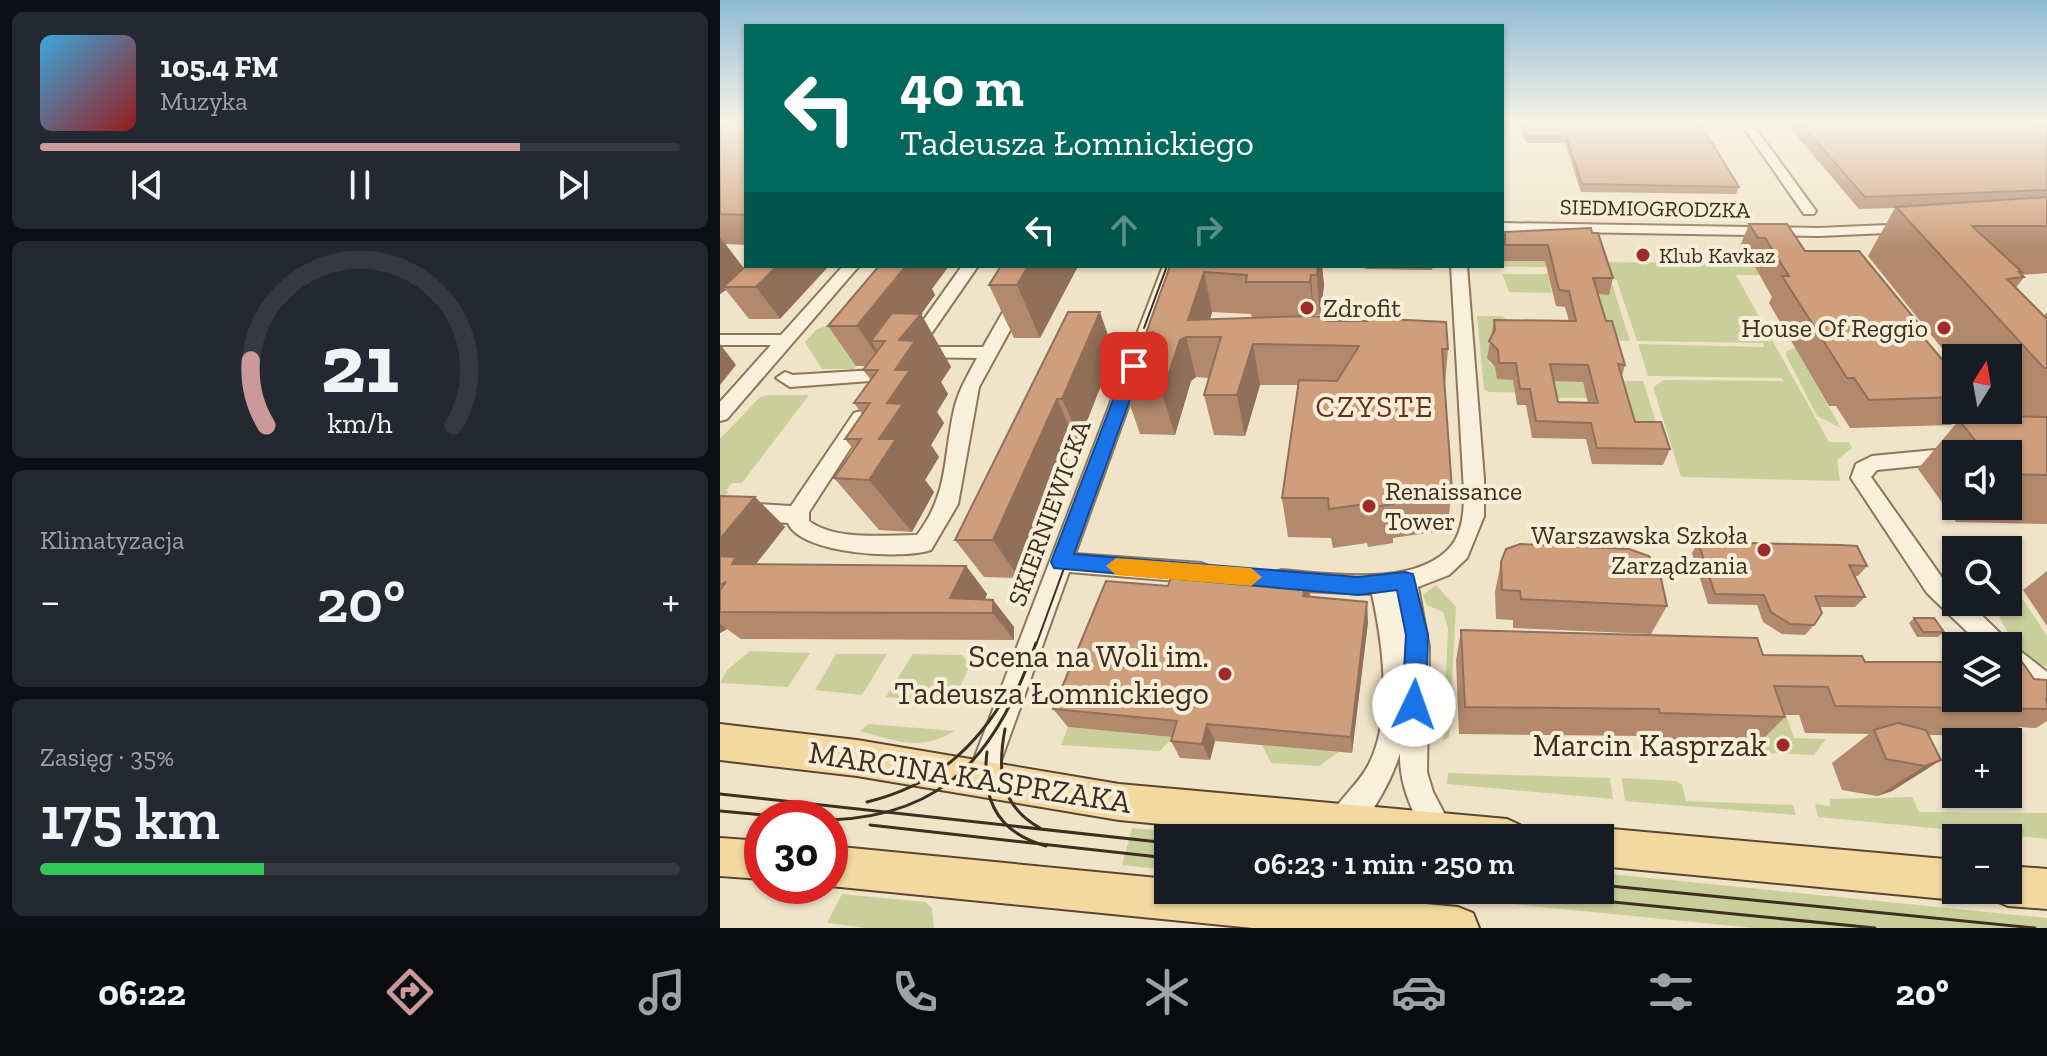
<!DOCTYPE html>
<html lang="pl">
<head>
<meta charset="utf-8">
<style>
  body { margin:0; font-family:"Zilla Slab",serif; background:#242831; color:#f1f3f6; height:100vh; display:flex; flex-direction:column; font-size:30px; white-space:nowrap }
  * { box-sizing:border-box; margin:0 }
  p { font-size:26px; color:#9ea1a6 }
  .icon { flex:none; width:44px; height:44px; fill:none; stroke:currentColor; stroke-width:2; stroke-linecap:round; stroke-linejoin:round }
  .map { position:relative; flex:1; overflow:hidden }
  .details { display:flex; flex-direction:column; gap:12px; padding:12px; background:#0d0f14; width:720px }
  .details>* { flex:none }
  .top-card { position:absolute; left:24px; top:24px; width:760px; height:244px; border-radius:0px; box-shadow:0 2px 6px #0004; background:#00695c; color:#fff; overflow:hidden }
  .needle { width:52px; rotate:11deg }
  .controls { position:absolute; left:1222px; top:344px; display:grid; gap:16px }
  .controls a { display:grid; place-items:center; width:80px; height:80px; border-radius:0px; background:#171b24; box-shadow:0 2px 6px #0004; font-size:40px }
  .speed { position:absolute; left:24px; top:800px; display:flex; gap:16px; font-size:40px; font-weight:700; text-align:center }
  .speed>* { display:grid; place-content:center; width:104px; height:104px; border-radius:50%; background:#171b24; box-shadow:0 2px 6px #0004; line-height:1 }
  .speed .limit { border:12px solid #d22; background:#fff; color:#111 }
  .pin { position:absolute; display:grid; place-items:center; width:68px; height:68px; color:#fff; margin:-34px; border-radius:16px; box-shadow:0 4px 12px #0006 }
  .me { position:absolute; width:88px; margin:-44px; rotate:3deg; stroke-linejoin:round; filter:drop-shadow(0 0 6px #0008) }
  .turn { display:flex; align-items:center; gap:28px; height:168px; padding:0 24px; font-size:36px }
  .turn .icon { width:104px; height:104px; stroke-width:2.5 }
  .turn b { display:block; font-size:56px; line-height:68px }
  .lanes { display:flex; align-items:center; height:76px; padding:0 24px; background:#0003; justify-content:center; gap:40px; direction:ltr }
  .lanes .off { opacity:.35 }
  .big { font-size:60px; font-weight:600; line-height:1.1 }
  .details .card { flex:1; display:flex; flex-direction:column; justify-content:center; gap:12px; min-width:0; padding:0 28px; border-radius:12px; background:#242831 }
  .details .dial { align-items:center; gap:0 }
  .dial svg { height:208px; overflow:visible; fill:none; stroke:#363941; stroke-width:7; stroke-linecap:round; text-anchor:middle }
  .dial text { fill:#f1f3f6; stroke:none }
  .song { display:flex; align-items:center; gap:24px }
  .cover { width:96px; height:96px; border-radius:12px; background:linear-gradient(135deg,hsl(200 70% 55%),hsl(0 70% 35%)) }
  .played { height:8px; border-radius:4px; background:linear-gradient(90deg,#cc999b 75%,#363941 75%) }
  .keys { display:flex; justify-content:space-around; direction:ltr }
  .heat { display:flex; justify-content:space-between; align-items:center; font-size:44px; direction:ltr }
  .charge { height:12px; border-radius:6px; background:linear-gradient(90deg,#34c759 35%,#363941 0) }
  .trip { position:absolute; left:434px; top:824px; width:460px; height:80px; border-radius:0px; background:#171b24; box-shadow:0 2px 6px #0004; font-weight:600; line-height:80px; text-align:center }
  .tabs { display:flex; height:128px; justify-content:space-around; align-items:center; background:#090b0e; color:#9ea1a6 }
  .tabs .icon { width:56px; height:56px }
  .tabs .current { color:#cc999b }
  .tabs b { font-size:36px; color:#f1f3f6 }
  main { display:flex; flex:1; min-height:0 }
  .map>svg:first-child { display:block }
</style>
</head>
<body>
<main>
<section class="details">
<div class="card">
<div class="song"><i class="cover"></i><div><b>105.4 FM</b><p>Muzyka</p></div></div>
<div class="played"></div>
<div class="keys"><svg class="icon" aria-label="previous" viewBox="0 0 24 24"><path d="M18 5L8 12l10 7zM5 5v14"/></svg><svg class="icon" aria-label="pause" viewBox="0 0 24 24"><path d="M8 5v14M16 5v14"/></svg><svg class="icon" aria-label="next" viewBox="0 0 24 24"><path d="M6 5l10 7-10 7zM19 5v14"/></svg></div>
</div>
<div class="card dial"><svg viewBox="0 0 100 80">
<path d="M14 69A42 42 0 1 1 86 69"/>
<path d="M14 69A42 42 0 0 1 8 44" stroke="#cc999b"/>
<text x="50" y="56" font-size="32" font-weight="700">21</text>
<text x="50" y="72" font-size="11">km/h</text>
</svg></div>
<div class="card"><p>Klimatyzacja</p>
<div class="heat"><a>−</a><b class="big">20°</b><a>+</a></div>
</div>
<div class="card"><p>Zasięg · 35%</p><b class="big">175 km</b><div class="charge"></div></div>
</section>
<div class="map">
<svg width="1327" height="928" viewBox="0 0 1327 928">
  <rect width="100%" height="100%" fill="#f0e4c8"/>
  <g fill="#c9cf9b">
    <path d="M802 238 879 262 974 263 972 257 1022 258 1026 265H1063L1059 275H1016L1109 442H1129L1132 448 1117 460 1120 481 961 477 933 387 944 380 1064 381 1062 378 928 376 918 344 1044 347 1043 343 917 341 897 281 885 268 753 266H782V248Z"/>
    <path d="M159 266H206L191 295 134 369H102L85 342 96 330 111 324Z"/>
    <path d="M782 274H828L832 293 789 292Z"/>
    <path d="M891 280 910 341 888 340 869 294Z"/>
    <path d="M757 316H782L801 331 768 351 770 364 846 381H863L867 398H830L828 393 769 392 764 389Z"/>
    <path d="M1075 348 1121 428 1097 416 1066 355 1067 351Z"/>
    <path d="M893 381H923L941 438H909Z"/>
    <path d="M49 395H89L22 483H12L6 491 9 492 0 498V439L40 397Z"/>
    <path d="M1288 577 1327 636V666C1301 666 1283 622 1271 602H1288Z"/>
    <path d="M716 585 736 607 729 737 723 741 728 628 723 612 707 605 703 595Z"/>
    <path d="M30 651 90 653 68 687 0 683 7 670Z"/>
    <path d="M116 654H167L142 695 95 690Z"/>
    <path d="M193 654 242 655 250 665 234 700 227 703 166 697Z"/>
    <path d="M1031 718H1067L1074 738 1106 739 1094 755 1043 753Z"/>
    <path d="M149 724 235 731C198 752 178 741 140 731Z"/>
    <path d="M348 727 453 737 440 751 341 745Z"/>
    <path d="M542 745 619 752 599 766 551 763Z"/>
    <path d="M728 773 890 778 893 799 727 784Z"/>
    <path d="M902 778 956 781 962 785 966 801 1073 805 1076 815 905 801Z"/>
    <path d="M1192 797 1199 812 1327 813V839L1098 817 1095 804 1110 806V799Z"/>
    <path d="M412 828 522 838H448V870L402 865Z"/>
    <path d="M880 873 1327 918V928H1033L652 890H880Z"/>
    <path d="M122 894 205 902 212 908 214 928H147L107 923Z"/>
  </g>
  <g fill="none" stroke-linecap="round" stroke-linejoin="round">
    <g stroke="#8d765c" stroke-width="4">
      <g id="minor">
        <path d="M782 122H795L782 128Z"/>
        <path d="M1020 122H1031L1096 211 1094 214H1084Z"/>
        <path d="M782 223 1099 228 1190 224 1197 228 1190 232 1099 236 782 231Z"/>
        <path d="M123 266H139L7 419 0 421V402L51 345H0V335H61Z"/>
        <path d="M242 266H258L202 347H263L309 266H325L259 387 238 504 211 550C182 560 80 554 68 523L0 518V502L71 506 134 413 141 411 150 418 89 512V521C116 541 165 535 197 535 229 493 223 458 234 410 238 391 248 375 257 358L196 357 190 356 185 346Z"/>
        <path d="M443 266H459L355 554 481 563 489 566 492 573 489 580 481 583 349 572 274 780 270 790 260 794 250 790 246 780Z"/>
        <path d="M731 266H747L764 479V516L747 558 729 575 698 587 709 647 707 772 713 792 734 832 731 838H706C692 810 679 785 680 753 672 779 647 831 620 838L611 834 606 824C616 801 638 786 649 764 673 716 663 645 652 594L561 590 553 587 550 580 553 573 561 570C609 574 698 588 732 545 743 530 744 510 744 492Z"/>
        <path d="M171 369 180 375 177 379 70 387 56 378 65 372 73 375Z"/>
        <path d="M1236 448 1245 454H1236V462L1157 470 1151 477 1223 579 1236 591V602H1248L1290 643 1327 672V700L1318 697 1288 670V646H1262L1207 593 1131 478 1136 464 1152 456Z"/>
      </g>
    </g>
    <g stroke="#5b4430" stroke-width="4">
      <g id="major">
        <path d="M0 724 137 740 399 784 787 819 800 825 806 838H585L399 820 137 776 0 760Z"/>
        <path d="M880 828 1236 860V890H1252L1236 900 880 866V838H865Z"/>
        <path d="M0 838 42 841V879L0 876Z"/>
        <path d="M110 846 448 879V890H558L738 907 753 913 759 928H533L110 886Z"/>
        <path d="M1288 866 1327 869V909L1288 906 1274 900 1270 890H1288Z"/>
      </g>
    </g>
    <use href="#minor" fill="#faf1dc" fill-rule="evenodd"/>
    <use href="#major" fill="#f3d9a0" fill-rule="evenodd"/>
    <g stroke="#3d2e20" stroke-width="2">
      <path d="M424 328 447 266"/>
      <path d="M316 645 435 319"/>
    </g>
    <g stroke="#3d2e20" stroke-width="3">
      <path d="M285 729C277 771 280 806 320 828"/>
      <path d="M267 752C261 800 278 833 326 846"/>
      <path d="M0 794 448 843"/>
      <path d="M147 802C213 786 256 749 289 690"/>
      <path d="M0 811 75 818"/>
      <path d="M110 820C230 816 278 749 316 643"/>
      <path d="M150 825 448 858"/>
      <path d="M880 885 1315 928"/>
      <path d="M772 890 1155 928"/>
    </g>
  </g>
  <g fill="#b2896c" fill-rule="evenodd">
    <path d="M0 122H26V245L5 244 60 319H29L6 290 0 294Z"/>
    <path d="M796 122H979L1019 187 1016 194 861 192 845 143H806Z"/>
    <path d="M1065 122H1327V273L1301 275 1304 277 1296 288 1324 316 1327 312V524L1236 522 1198 469 1239 420 1276 417 1271 410H1288V358H1236V366L1148 256 1175 208 1139 209ZM1236 454H1288V506H1236Z"/>
    <path d="M1029 224 1085 251 1204 338 1236 376V410H1243L1231 425 1130 428 1116 406H1109L1049 303 1052 297 1034 265H1026L1018 251Z"/>
    <path d="M871 228 893 278 889 295 878 294 886 321 905 365 902 376 915 422 950 449 943 465 872 464 866 439 812 438 806 405H797L793 380 777 379 775 367 767 358 774 320 849 321 845 307 836 306 825 261H783L785 232ZM833 381 863 382 868 403 838 402Z"/>
    <path d="M281 266H356L357 268 320 338H294L269 285Z"/>
    <path d="M450 266H602L604 285 600 315H594V316L607 317 608 321 728 349 725 385 732 490 727 530 673 538V543L648 547 647 543 613 548 611 538 568 537 562 498 578 385H540L525 436 494 435 484 395 489 378 476 377 471 381 455 435 420 434 406 393 420 368 429 343 426 333ZM492 312 531 314 532 318 490 320Z"/>
    <path d="M645 266H713L712 270 645 269Z"/>
    <path d="M212 289 215 295 201 314 231 367 221 382 228 394 217 412 224 423 211 445 219 457 205 480 214 492 192 532 159 530 114 478 134 450 125 439 142 414 134 403 151 380 143 370 146 366H136L108 326Z"/>
    <path d="M348 312 394 352 360 439H355L299 578 264 577 235 540Z"/>
    <path d="M0 496 35 497 65 527 36 564 246 566 267 594 265 599 273 600 294 627V640L21 639 7 629 0 633Z"/>
    <path d="M978 542 1147 566 1138 576H1135L1145 597 1135 607H1100L1094 625 1085 635 1062 634 1043 622 1037 605 988 604 972 553Z"/>
    <path d="M781 562 947 606 931 634 793 628V620L776 619 775 592Z"/>
    <path d="M1327 571V626L1303 590Z"/>
    <path d="M587 577 590 597 648 622 632 753 495 741 490 760 460 758 451 741 452 737 348 727 333 709 448 586Z"/>
    <path d="M1194 618 1224 632 1218 637H1197L1189 623Z"/>
    <path d="M741 630 1043 655 1145 662 1314 679 1327 680V721L1316 728 1300 727 1286 736 1208 735 1221 760 1172 791 1157 796 1122 790 1112 763 1149 734 1085 733 1079 715H1064L1065 717 1038 744 921 740 920 736 739 734 736 660Z"/>
  </g>
  <g fill="#916f58">
    <path d="M0 237 26 271 3 287 6 290 0 294Z"/>
    <path d="M57 266H109L60 319 36 287Z"/>
    <path d="M186 266H229L212 289 215 295 201 314 231 367 221 382 228 394 217 412 224 423 211 445 219 457 205 480 214 492 192 532 149 480 175 370 165 341H151L166 363 164 366 137 326Z"/>
    <path d="M308 266H356L357 268 320 338 297 285Z"/>
    <path d="M596 266H602L604 285 600 315Z"/>
    <path d="M484 272 492 312 485 337 468 320Z"/>
    <path d="M591 275 594 315V322L590 282Z"/>
    <path d="M380 312 394 352 360 439 342 399Z"/>
    <path d="M466 337 476 377 471 381 455 435 442 394 460 340Z"/>
    <path d="M0 344 16 365 0 385Z"/>
    <path d="M533 344 540 385 525 436 517 395Z"/>
    <path d="M337 399 355 439 299 578 273 540Z"/>
    <path d="M35 497 65 527 31 570 0 568V539Z"/>
    <path d="M246 566 267 594 259 613 230 598Z"/>
    <path d="M587 577 590 598 583 596Z"/>
    <path d="M273 600 294 627V640L273 613Z"/>
    <path d="M647 602 648 622 632 753 631 737Z"/>
    <path d="M0 624 7 629 0 633Z"/>
    <path d="M487 724 495 741 490 760 482 744Z"/>
    <path d="M1221 760 1172 791 1157 796 1205 766Z"/>
  </g>
  <g fill="#cf9f7d" stroke="#916f58" stroke-width="2" fill-rule="evenodd">
    <path d="M0 122H26V215L0 214Z"/>
    <path d="M800 122H979L1019 187 862 184 846 136H807Z"/>
    <path d="M1079 122H1327V190L1145 197Z"/>
    <path d="M1327 197V226H1252L1302 272H1299L1304 277 1287 279 1327 319V368H1324L1176 207Z"/>
    <path d="M1029 224H1067L1085 251H1139L1199 324 1204 338 1236 376V397L1149 400 1134 378H1127L1062 276H1069L1045 238H1038Z"/>
    <path d="M871 228 872 233H878L893 278H873L886 321H892L905 365 898 364 915 422H941L950 449 877 448 871 423 816 421 810 389H800L796 363H779L778 350 769 341 775 330 774 320 856 321 849 291 839 290 828 245H785V232ZM830 364 868 365 878 403 838 402Z"/>
    <path d="M26 266H57L36 287H3Z"/>
    <path d="M159 266H186L137 326H108Z"/>
    <path d="M281 266H308L297 285H269Z"/>
    <path d="M450 266H598L597 275H591L590 282H526L527 275 484 272 468 320 585 316 607 317V321H647L648 318 726 322 728 349H722L732 490 672 499 673 504 647 508 645 504 609 509 608 498H562L579 380 617 381 639 346 533 344 517 395H484L501 337H466L460 340 442 394 406 393 413 367 420 368 433 332 426 333Z"/>
    <path d="M348 312H380L342 399H337L273 540H235Z"/>
    <path d="M172 313 201 314 179 340 195 341 175 370H190L167 403 183 404 159 439H176L149 480 114 478 141 439H125L150 403H134L158 370H143L165 341H151Z"/>
    <path d="M1278 416 1327 417V475L1288 474V454H1266L1239 420Z"/>
    <path d="M0 496 35 497 0 539Z"/>
    <path d="M978 542 1120 545 1137 546 1147 566 1129 565 1145 597 1095 596 1102 613 1094 625 1070 624 1051 612 1044 595 995 594Z"/>
    <path d="M800 544 909 549 929 556 940 574 947 606 801 599 800 591 782 590 781 562 786 549Z"/>
    <path d="M0 556 16 557 12 564 246 566 230 598 273 600V613L0 612V590L6 582 0 585Z"/>
    <path d="M455 566 587 577 583 596 647 602 631 737 487 724 482 744 451 741 457 721 333 709 386 581 448 586Z"/>
    <path d="M1194 618H1214L1224 632H1203Z"/>
    <path d="M741 630 1037 638 1043 655 1142 656 1145 662H1236V698H1288V662H1302L1314 679 1327 680V699H1326L1327 702V709L1115 706 1108 687 1054 686 1065 717 940 713 939 709 745 707Z"/>
    <path d="M1178 723 1206 730 1221 760 1205 766 1166 759 1154 730Z"/>
  </g>
  <linearGradient id="sky" x2="0" y2="1"><stop stop-color="#8fbad6"/><stop offset="0.49" stop-color="#f8f3e6"/><stop offset="1" stop-color="#f8f3e6" stop-opacity="0"/></linearGradient>
  <rect width="1327" height="251" fill="url(#sky)"/>
  <path fill="#1a73e8" stroke="#114b97" stroke-width="2" d="M414 361 422 366 354 554 638 577 685 572 693 574 708 635 706 705 702 713 694 716 686 713 682 705 686 635 677 590 638 595 334 568 331 562 406 366Z"/>
  <path fill="#f59e0b" d="M396 558 531 568 542 577 531 586 396 575 386 566Z"/>
  <g fill="#9e2a2b" stroke="#f7eed8" stroke-width="3">
    <circle cx="923" cy="255" r="8"/>
    <circle cx="587" cy="308" r="8"/>
    <circle cx="1224" cy="328" r="8"/>
    <circle cx="649" cy="506" r="8"/>
    <circle cx="1044" cy="550" r="8"/>
    <circle cx="505" cy="674" r="8"/>
    <circle cx="1063" cy="745" r="8"/>
  </g>
  <g text-anchor="middle" stroke-width="8" stroke-linejoin="round" paint-order="stroke">
    <g font-size="22" fill="#3d2e20" stroke="#f7eed8">
      <text transform="translate(935 208) rotate(1)" y="8">SIEDMIOGRODZKA</text>
    </g>
    <g font-size="22" fill="#3d2e20" stroke="#f7eed8" text-anchor="start">
      <text x="939" y="263">Klub Kavkaz</text>
    </g>
    <g font-size="26" fill="#3d2e20" stroke="#f7eed8" text-anchor="start">
      <text x="603" y="317">Zdrofit</text>
      <text x="1208" y="337" text-anchor="end">House Of Reggio</text>
      <text x="665" y="500">Renaissance<tspan x="665" dy="30">Tower</tspan></text>
      <text x="1028" y="544" text-anchor="end">Warszawska Szkoła<tspan x="1028" dy="30">Zarządzania</tspan></text>
    </g>
    <g font-size="26" fill="#3d2e20" stroke="#f7eed8">
      <text transform="translate(329 513) rotate(-70)" y="9">SKIERNIEWICKA</text>
    </g>
    <g font-size="30" letter-spacing="2" fill="#6b2e1e" stroke="#f7eed8">
      <text x="655" y="417">CZYSTE</text>
    </g>
    <g font-size="32" fill="#3d2e20" stroke="#f7eed8" text-anchor="end">
      <text x="489" y="667">Scena na Woli im.<tspan x="489" dy="37">Tadeusza Łomnickiego</tspan></text>
      <text x="1047" y="756">Marcin Kasprzak</text>
    </g>
    <g font-size="32" fill="#3d2e20" stroke="#f7eed8">
      <text transform="translate(250 777) rotate(9)" y="11">MARCINA KASPRZAKA</text>
    </g>
  </g>
</svg>
<div class="controls">
<a><svg class="needle" viewBox="-14 -14 28 28"><path d="M0-13l5 13h-10z" fill="#e53935"/><path d="M0 13l5-13h-10z" fill="#9ea1a6"/></svg></a>
<a><svg class="icon" aria-label="sound" viewBox="0 0 24 24"><path d="M4 9h4l5-4v14l-5-4H4zM17 9q2 3 0 6"/></svg></a>
<a><svg class="icon" aria-label="search" viewBox="0 0 24 24"><circle cx="10" cy="10" r="6"/><path d="M15 15l6 6"/></svg></a>
<a><svg class="icon" aria-label="layers" viewBox="0 0 24 24"><path d="M12 4l9 5-9 5-9-5zM3 14l9 5 9-5"/></svg></a>
<a>+</a>
<a>−</a>
</div>
<div class="speed"><div class="limit">30</div></div>
<div class="pin" style="left:414px;top:366px;background:#d93025"><svg class="icon" aria-label="arrive" viewBox="0 0 24 24"><path d="M6 21V4h12l-3 4 3 4H6"/></svg></div>
<svg class="me" style="left:694px;top:705px" viewBox="-20 -20 40 40"><circle r="19" fill="#fff"/><path d="M0-13L10 11 0 6-10 11z" fill="#1a73e8"/></svg>
<div class="trip">06:23 · 1 min · 250 m</div>
<div class="top-card">
<div class="turn"><svg class="icon" aria-label="left" viewBox="0 0 24 24"><path d="M17 20v-9H6M10 6l-5 5 5 5"/></svg><div><b>40 m</b>Tadeusza Łomnickiego</div></div>
<div class="lanes"><svg class="icon" aria-label="left" viewBox="0 0 24 24"><path d="M17 20v-9H6M10 6l-5 5 5 5"/></svg><svg class="icon off" aria-label="ahead" viewBox="0 0 24 24"><path d="M12 20V5M6 11l6-6 6 6"/></svg><svg class="icon off" aria-label="right" viewBox="0 0 24 24"><path d="M7 20v-9h11M14 6l5 5-5 5"/></svg></div>
</div>
</div>
</main>
<nav class="tabs">
<b>06:22</b>
<svg class="icon current" aria-label="directions" viewBox="0 0 24 24"><path d="M12 3l9 9-9 9-9-9zM9 14v-3h6M13 9l2 2-2 2"/></svg>
<svg class="icon" aria-label="music" viewBox="0 0 24 24"><path d="M9 18V5l10-2v13"/><circle cx="6" cy="18" r="3"/><circle cx="16" cy="16" r="3"/></svg>
<svg class="icon" aria-label="phone" viewBox="0 0 24 24"><path d="M5 4h4l2 5-3 2q2 4 5 5l2-3 5 2v4C11 20 4 13 5 4z"/></svg>
<svg class="icon" aria-label="climate" viewBox="0 0 24 24"><path d="M12 3v18M4 7l16 10M4 17L20 7"/></svg>
<svg class="icon" aria-label="car" viewBox="0 0 24 24"><path d="M5 17H2v-5l4-1 3-4h7l3 4 3 1v5h-3M9 17h6M6 11h13"/><circle cx="7" cy="17" r="2"/><circle cx="17" cy="17" r="2"/></svg>
<svg class="icon" aria-label="filters" viewBox="0 0 24 24"><path d="M4 7h16M4 17h16"/><circle cx="9" cy="7" r="2"/><circle cx="15" cy="17" r="2"/></svg>
<b>20°</b>
</nav>
</body>
</html>
